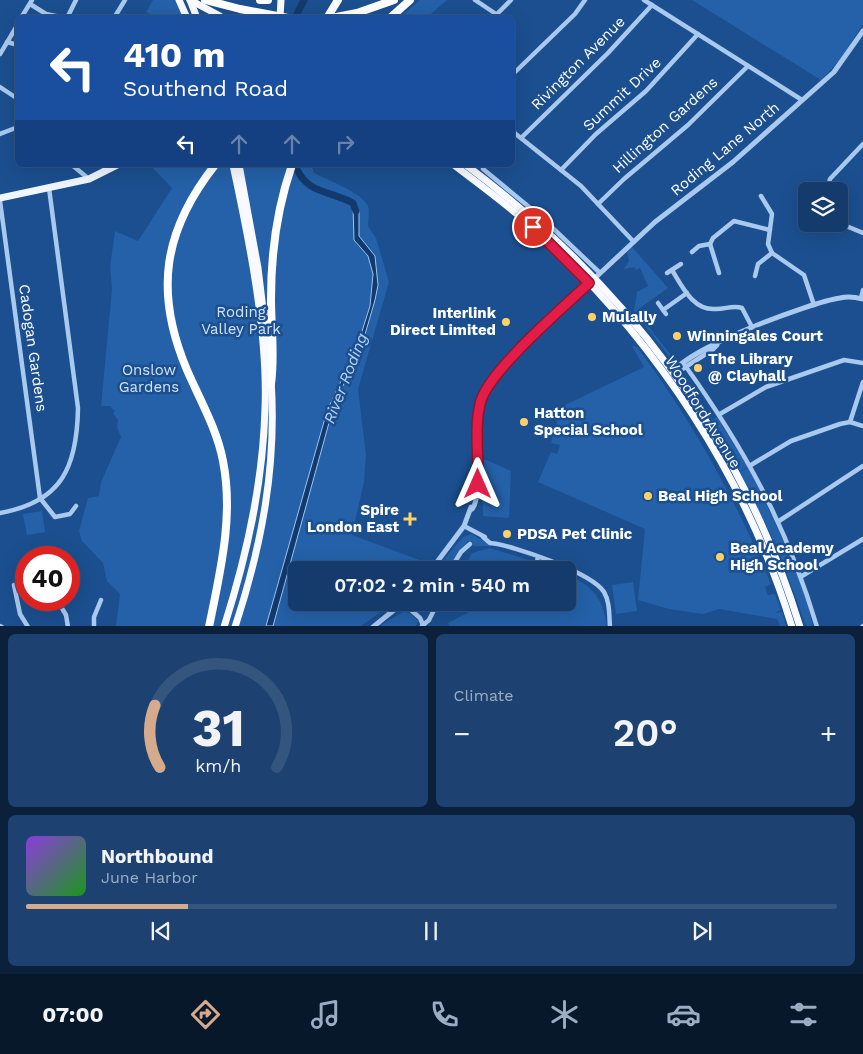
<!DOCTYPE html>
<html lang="en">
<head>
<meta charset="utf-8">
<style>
  body { margin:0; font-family:"Work Sans",sans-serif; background:#1d4271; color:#f1f3f6; height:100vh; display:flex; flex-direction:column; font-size:19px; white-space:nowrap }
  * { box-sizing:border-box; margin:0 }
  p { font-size:16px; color:#9dadc1 }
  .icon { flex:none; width:28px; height:28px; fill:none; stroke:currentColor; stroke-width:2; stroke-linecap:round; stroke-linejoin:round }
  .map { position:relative; height:626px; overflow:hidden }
  .drawer { display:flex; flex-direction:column; gap:8px; padding:8px; background:#0b203b; flex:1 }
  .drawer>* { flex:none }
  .banner { position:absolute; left:15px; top:15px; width:500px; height:152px; border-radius:8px; box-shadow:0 5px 20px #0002,0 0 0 1px #33557e; background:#1a4fa0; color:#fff; overflow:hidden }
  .tools { position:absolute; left:798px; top:182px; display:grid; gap:10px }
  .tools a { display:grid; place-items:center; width:50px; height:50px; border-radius:8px; background:#143b6b; box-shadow:0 5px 20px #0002,0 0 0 1px #33557e; font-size:25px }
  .speed { position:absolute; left:15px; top:546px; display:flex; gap:10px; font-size:25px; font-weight:700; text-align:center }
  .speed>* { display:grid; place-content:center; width:65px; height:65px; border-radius:50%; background:#143b6b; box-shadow:0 5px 20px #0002,0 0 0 1px #33557e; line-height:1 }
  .speed .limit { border:8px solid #d22; background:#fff; color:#111 }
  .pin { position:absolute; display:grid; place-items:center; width:42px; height:42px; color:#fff; margin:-21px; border:2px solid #fff; border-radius:50%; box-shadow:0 1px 5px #0007 }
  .me { position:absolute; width:55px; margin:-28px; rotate:0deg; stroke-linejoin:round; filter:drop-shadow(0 0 4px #0008) }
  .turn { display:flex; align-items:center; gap:18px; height:105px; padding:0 25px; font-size:22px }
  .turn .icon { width:65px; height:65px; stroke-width:2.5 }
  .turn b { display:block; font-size:35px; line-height:42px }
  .lanes { display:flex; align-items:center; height:48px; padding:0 25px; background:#0003; justify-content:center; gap:25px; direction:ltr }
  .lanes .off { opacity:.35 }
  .big { font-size:38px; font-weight:600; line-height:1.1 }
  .drawer .tile { flex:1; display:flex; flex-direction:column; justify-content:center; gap:8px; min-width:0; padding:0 18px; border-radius:8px; background:#1d4271 }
  .drawer .dial { align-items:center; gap:0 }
  .dial svg { height:130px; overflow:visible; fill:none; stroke:#33557e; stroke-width:7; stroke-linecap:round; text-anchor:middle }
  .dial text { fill:#f1f3f6; stroke:none }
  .song { display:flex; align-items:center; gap:15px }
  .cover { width:60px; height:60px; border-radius:8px; background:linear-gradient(135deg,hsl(270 70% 55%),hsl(120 70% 35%)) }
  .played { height:5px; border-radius:2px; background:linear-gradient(90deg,#d6ab8b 20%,#33557e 20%) }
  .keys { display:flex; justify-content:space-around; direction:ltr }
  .heat { display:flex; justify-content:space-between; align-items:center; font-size:28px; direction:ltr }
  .drawer .tiles { flex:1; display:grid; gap:8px; grid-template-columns:1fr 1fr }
  .tile:last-child { grid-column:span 2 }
  .trip { position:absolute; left:288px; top:561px; width:288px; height:50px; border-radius:8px; background:#143b6b; box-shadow:0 5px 20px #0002,0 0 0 1px #33557e; font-weight:600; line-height:50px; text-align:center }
  .menu { display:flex; height:80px; justify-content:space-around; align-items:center; background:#08182b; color:#9dadc1 }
  .menu .icon { width:35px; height:35px }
  .menu .on { color:#d6ab8b }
  .menu b { font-size:22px; color:#f1f3f6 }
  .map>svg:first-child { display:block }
</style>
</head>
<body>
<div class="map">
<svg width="863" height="627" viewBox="0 0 863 627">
  <rect width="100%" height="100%" fill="#1b4f8f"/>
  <g fill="#2461a8">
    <path d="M153 0H175L184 17H155L146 12Z"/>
    <path d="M420 0H447L427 17H400Z"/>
    <path d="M692 0H863V24L840 60 821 80Z"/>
    <path d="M150 165H311L314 173C327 180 363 193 368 206 370 212 368 220 368 226L376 238 389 282 358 389 366 455 364 482 352 535 430 564 425 570H296V602L393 603 361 626H116L120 594 107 581 103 563 82 541 79 531 88 498 99 496 101 482 121 437 117 427 118 420 113 413 115 411 110 406H101L112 289 110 267 115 231 138 241 172 188Z"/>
    <path d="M632 247 668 288 636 311 675 360 678 361 673 362 634 311 637 292 648 286 640 268 636 270 634 267 624 269 629 261 627 251Z"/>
    <path d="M632 346 637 347C692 420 736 500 771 584L765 587 768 595 775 594 781 610 775 613 782 612 786 626H780L777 619 719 609 703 614 669 609 638 600 645 529 538 482 551 452 557 454 560 445 551 443 561 407 644 367Z"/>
    <path d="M717 417 748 467 740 471 711 421Z"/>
    <path d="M482 458 511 471 509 518 483 516Z"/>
    <path d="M749 467 788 551 780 554 740 472Z"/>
    <path d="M42 511 45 532 27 535 23 514Z"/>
    <path d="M471 534 492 546H473L472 541H468L451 563 445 559 435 570 463 537Z"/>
    <path d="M490 548 532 561 530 568 538 570 541 563 557 570H463L472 553Z"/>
    <path d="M788 552 804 591 813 626H806L780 555Z"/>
    <path d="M566 574C592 585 603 598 607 626H449L448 623 481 606 480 603 566 602Z"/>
    <path d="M633 582 637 611 616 614 612 585Z"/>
    <path d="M403 612 410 613 418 621 416 626H379Z"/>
  </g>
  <path fill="#123a6d" stroke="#9cc4f0" d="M355 201 359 211V236L375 256 378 285 375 300 359 355 335 401 273 626H266L327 411 357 347 370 306 373 274 368 256 354 240 353 207Z"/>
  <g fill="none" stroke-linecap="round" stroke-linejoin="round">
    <g stroke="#123a6d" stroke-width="7">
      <path d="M295 18 304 0"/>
      <path d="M295 165C306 194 328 190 353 203L356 211"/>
    </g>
    <g stroke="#a9c9ee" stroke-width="4.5">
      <path d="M475 0 496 14"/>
      <path d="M644 0 802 100"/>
      <path d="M30 4 46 14 65 18"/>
      <path d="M21 18 32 0"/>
      <path d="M67 18 76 0"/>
      <path d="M114 18 125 0"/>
      <path d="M493 18 511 0"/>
      <path d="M7 42 18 45"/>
      <path d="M0 54 18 24"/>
      <path d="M512 75 575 14 585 0"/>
      <path d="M0 87 18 99"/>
      <path d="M512 131 581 186 633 241"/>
      <path d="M0 134 18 127"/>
      <path d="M521 138 608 53 652 5"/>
      <path d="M72 165 89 179"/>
      <path d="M483 169 540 216 600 273"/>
      <path d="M561 170 596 134 646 91 698 34"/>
      <path d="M827 191 830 179 863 144"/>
      <path d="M761 196 772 214 768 244 772 253 804 275 814 305"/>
      <path d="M0 201 40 498"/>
      <path d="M598 204 624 179 688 125 748 66"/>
      <path d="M839 223 863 233"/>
      <path d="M710 244 719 273"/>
      <path d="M692 252 699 246 710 244 713 238 734 221 770 230"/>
      <path d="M672 270C682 286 693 311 716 309 726 309 733 305 742 308L752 327"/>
      <path d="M667 273 681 264"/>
      <path d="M755 276 758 264 772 253"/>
      <path d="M861 298 863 290"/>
      <path d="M658 303 666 314"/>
      <path d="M663 310 687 293"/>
      <path d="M684 364C745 449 787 526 817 627"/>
      <path d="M720 414 766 387 844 360 863 363"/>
      <path d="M850 422 863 382"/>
      <path d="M751 465 791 441 840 424 850 422 863 426"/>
      <path d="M40 498 55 517 70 514 76 506"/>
      <path d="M0 513C62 502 77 467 78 408L49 188"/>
      <path d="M779 521 863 466"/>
      <path d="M464 526 485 537"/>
      <path d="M483 537 490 543C513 545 592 573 604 592 610 602 609 615 610 627"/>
      <path d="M536 566 538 557"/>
      <path d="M450 570 461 552 470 544"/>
      <path d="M802 576 863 539"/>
      <path d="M14 585 20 614 28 627"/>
      <path d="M69 589 71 588"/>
      <path d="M57 600 66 615 68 627"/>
      <path d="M403 603 420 618 424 627"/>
      <path d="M437 605 449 609 459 606"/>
      <path d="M0 626 2 627"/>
      <path d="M422 626 429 620 438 602"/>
      <path d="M94 627V617L101 600"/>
      <path d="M862 627 863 626"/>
    </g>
    <g stroke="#a9c9ee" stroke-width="5">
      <path d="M595 278 655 222 733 162 834 72 863 31"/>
      <path d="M673 373C685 349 811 302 840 298 848 296 855 297 863 299"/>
      <path d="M673 373H676L712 350 717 345"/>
      <path d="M472 509C484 496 474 426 479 404 487 372 564 307 589 283"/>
      <path d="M431 570 464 526 471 507"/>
      <path d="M373 627 404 602"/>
    </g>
    <path stroke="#f0f6ff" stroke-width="7" d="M0 198 89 179 117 165"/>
    <g stroke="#f8faff" stroke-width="7">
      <path d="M179 0 187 18"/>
      <path d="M190 0 220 16"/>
      <path d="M190 0 197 18"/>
      <path d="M280 18 281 0"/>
      <path d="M239 165 258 268 270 368"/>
      <path d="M454 165C484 188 515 210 542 236 656 341 747 478 792 627"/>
      <path d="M466 165C623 282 742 437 800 627"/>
      <path d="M224 627C247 555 263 484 265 408 268 333 249 239 233 165"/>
      <path d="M235 627C262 545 277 465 271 379"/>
    </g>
    <g stroke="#fff" stroke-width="8">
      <path d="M260 0H268"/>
      <path d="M327 18 338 0"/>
      <path d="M331 18 357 13 394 0"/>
      <path d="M390 18 410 0"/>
      <path d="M271 384C275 355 271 327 271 299 271 253 277 208 292 165"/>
      <path d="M209 627C220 572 234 517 223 461 217 429 200 400 187 370 154 292 163 231 215 165"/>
    </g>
    <path stroke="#fff" stroke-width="8" d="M205 0 240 9 288 18"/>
  </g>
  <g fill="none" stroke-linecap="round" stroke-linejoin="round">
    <g stroke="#92132f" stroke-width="12">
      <path id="route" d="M478 484C479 458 474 430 480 404 486 373 564 307 589 283L533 227"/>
    </g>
    <use href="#route" stroke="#e11d48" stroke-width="9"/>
  </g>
  <g fill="#ffd166" stroke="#1b4f8f" stroke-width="2">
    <circle cx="592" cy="317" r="5"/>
    <circle cx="506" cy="322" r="5"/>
    <circle cx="677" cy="336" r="5"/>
    <circle cx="698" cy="368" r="5"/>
    <circle cx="524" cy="422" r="5"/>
    <circle cx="648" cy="496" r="5"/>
    <path d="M407.5 511.5h5v5h5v5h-5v5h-5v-5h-5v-5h5z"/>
    <circle cx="507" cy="534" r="5"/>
    <circle cx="720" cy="557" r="5"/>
  </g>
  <g text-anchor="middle" stroke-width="5" stroke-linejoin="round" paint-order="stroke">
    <g font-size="15" fill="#fff" stroke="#1b4f8f">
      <text transform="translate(578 63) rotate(-45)" y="5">Rivington Avenue</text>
      <text transform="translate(622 94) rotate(-43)" y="5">Summit Drive</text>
      <text transform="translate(665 125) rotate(-42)" y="5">Hillington Gardens</text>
      <text transform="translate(725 149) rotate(-40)" y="5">Roding Lane North</text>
      <text transform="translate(33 348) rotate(82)" y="5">Cadogan Gardens</text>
      <text transform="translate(703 412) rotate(58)" y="5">Woodford Avenue</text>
    </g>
    <g font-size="15" fill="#cfe3fa" stroke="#1b4f8f">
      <text x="241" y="317">Roding<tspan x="241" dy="17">Valley Park</tspan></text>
      <text x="149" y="375">Onslow<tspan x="149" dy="17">Gardens</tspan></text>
    </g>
    <g font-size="15" font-weight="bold" fill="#fff" stroke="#1b4f8f" text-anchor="start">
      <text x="496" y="318" text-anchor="end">Interlink<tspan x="496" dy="17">Direct Limited</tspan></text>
      <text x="602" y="322">Mulally</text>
      <text x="687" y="341">Winningales Court</text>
      <text x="708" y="364">The Library<tspan x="708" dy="17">@ Clayhall</tspan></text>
      <text x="534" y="418">Hatton<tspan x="534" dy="17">Special School</tspan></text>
      <text x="658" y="501">Beal High School</text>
      <text x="399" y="515" text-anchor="end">Spire<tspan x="399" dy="17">London East</tspan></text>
      <text x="517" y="539">PDSA Pet Clinic</text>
      <text x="730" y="553">Beal Academy<tspan x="730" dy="17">High School</tspan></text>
    </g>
    <g font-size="16" font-style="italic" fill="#b5d3f5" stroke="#1b4f8f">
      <text transform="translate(345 378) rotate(-69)" y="6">River Roding</text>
    </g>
  </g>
</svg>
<div class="tools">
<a><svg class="icon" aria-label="layers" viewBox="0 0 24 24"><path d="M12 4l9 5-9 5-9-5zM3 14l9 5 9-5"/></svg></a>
</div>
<div class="speed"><div class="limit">40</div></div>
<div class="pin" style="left:533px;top:227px;background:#d93025"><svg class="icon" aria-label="arrive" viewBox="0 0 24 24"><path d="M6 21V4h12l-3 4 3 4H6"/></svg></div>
<svg class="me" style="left:478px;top:484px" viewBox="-20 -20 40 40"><path d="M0-17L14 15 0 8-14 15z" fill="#e11d48" stroke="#fff" stroke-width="4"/></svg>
<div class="trip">07:02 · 2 min · 540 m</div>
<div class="banner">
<div class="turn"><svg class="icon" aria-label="left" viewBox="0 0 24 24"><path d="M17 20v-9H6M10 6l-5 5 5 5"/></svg><div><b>410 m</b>Southend Road</div></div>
<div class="lanes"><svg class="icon" aria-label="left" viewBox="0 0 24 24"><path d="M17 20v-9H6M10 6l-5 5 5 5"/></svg><svg class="icon off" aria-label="ahead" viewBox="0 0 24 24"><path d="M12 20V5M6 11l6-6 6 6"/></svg><svg class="icon off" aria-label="ahead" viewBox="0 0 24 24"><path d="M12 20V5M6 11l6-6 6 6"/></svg><svg class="icon off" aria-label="right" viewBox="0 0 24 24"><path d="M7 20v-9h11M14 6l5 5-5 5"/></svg></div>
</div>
</div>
<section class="drawer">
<div class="tiles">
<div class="tile dial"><svg viewBox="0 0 100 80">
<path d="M14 69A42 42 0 1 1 86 69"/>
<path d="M14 69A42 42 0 0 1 11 31" stroke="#d6ab8b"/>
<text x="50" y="56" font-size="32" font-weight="700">31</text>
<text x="50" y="72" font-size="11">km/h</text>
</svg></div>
<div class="tile"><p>Climate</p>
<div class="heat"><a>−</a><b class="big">20°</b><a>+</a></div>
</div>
<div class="tile">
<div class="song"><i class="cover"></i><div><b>Northbound</b><p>June Harbor</p></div></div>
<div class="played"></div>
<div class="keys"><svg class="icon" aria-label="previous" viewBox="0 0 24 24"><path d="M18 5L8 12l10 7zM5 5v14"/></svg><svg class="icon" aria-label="pause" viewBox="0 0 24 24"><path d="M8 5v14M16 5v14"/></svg><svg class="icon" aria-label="next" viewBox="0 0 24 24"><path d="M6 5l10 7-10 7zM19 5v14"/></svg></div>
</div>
</div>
</section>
<nav class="menu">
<b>07:00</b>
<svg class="icon on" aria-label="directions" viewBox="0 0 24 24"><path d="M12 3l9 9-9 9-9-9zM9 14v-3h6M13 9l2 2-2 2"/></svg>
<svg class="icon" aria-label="music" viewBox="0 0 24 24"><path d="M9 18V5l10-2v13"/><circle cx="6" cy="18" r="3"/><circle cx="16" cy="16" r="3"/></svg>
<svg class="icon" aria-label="phone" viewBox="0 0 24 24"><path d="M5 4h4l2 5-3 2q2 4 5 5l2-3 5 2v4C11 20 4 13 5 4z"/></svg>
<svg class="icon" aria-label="climate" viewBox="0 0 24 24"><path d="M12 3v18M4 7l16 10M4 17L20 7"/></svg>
<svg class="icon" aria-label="car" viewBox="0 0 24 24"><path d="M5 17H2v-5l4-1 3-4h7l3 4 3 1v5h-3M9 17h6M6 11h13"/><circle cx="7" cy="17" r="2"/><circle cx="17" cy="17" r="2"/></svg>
<svg class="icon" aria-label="filters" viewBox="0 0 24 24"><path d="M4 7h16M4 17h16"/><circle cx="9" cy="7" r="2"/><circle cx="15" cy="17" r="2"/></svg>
</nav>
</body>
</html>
